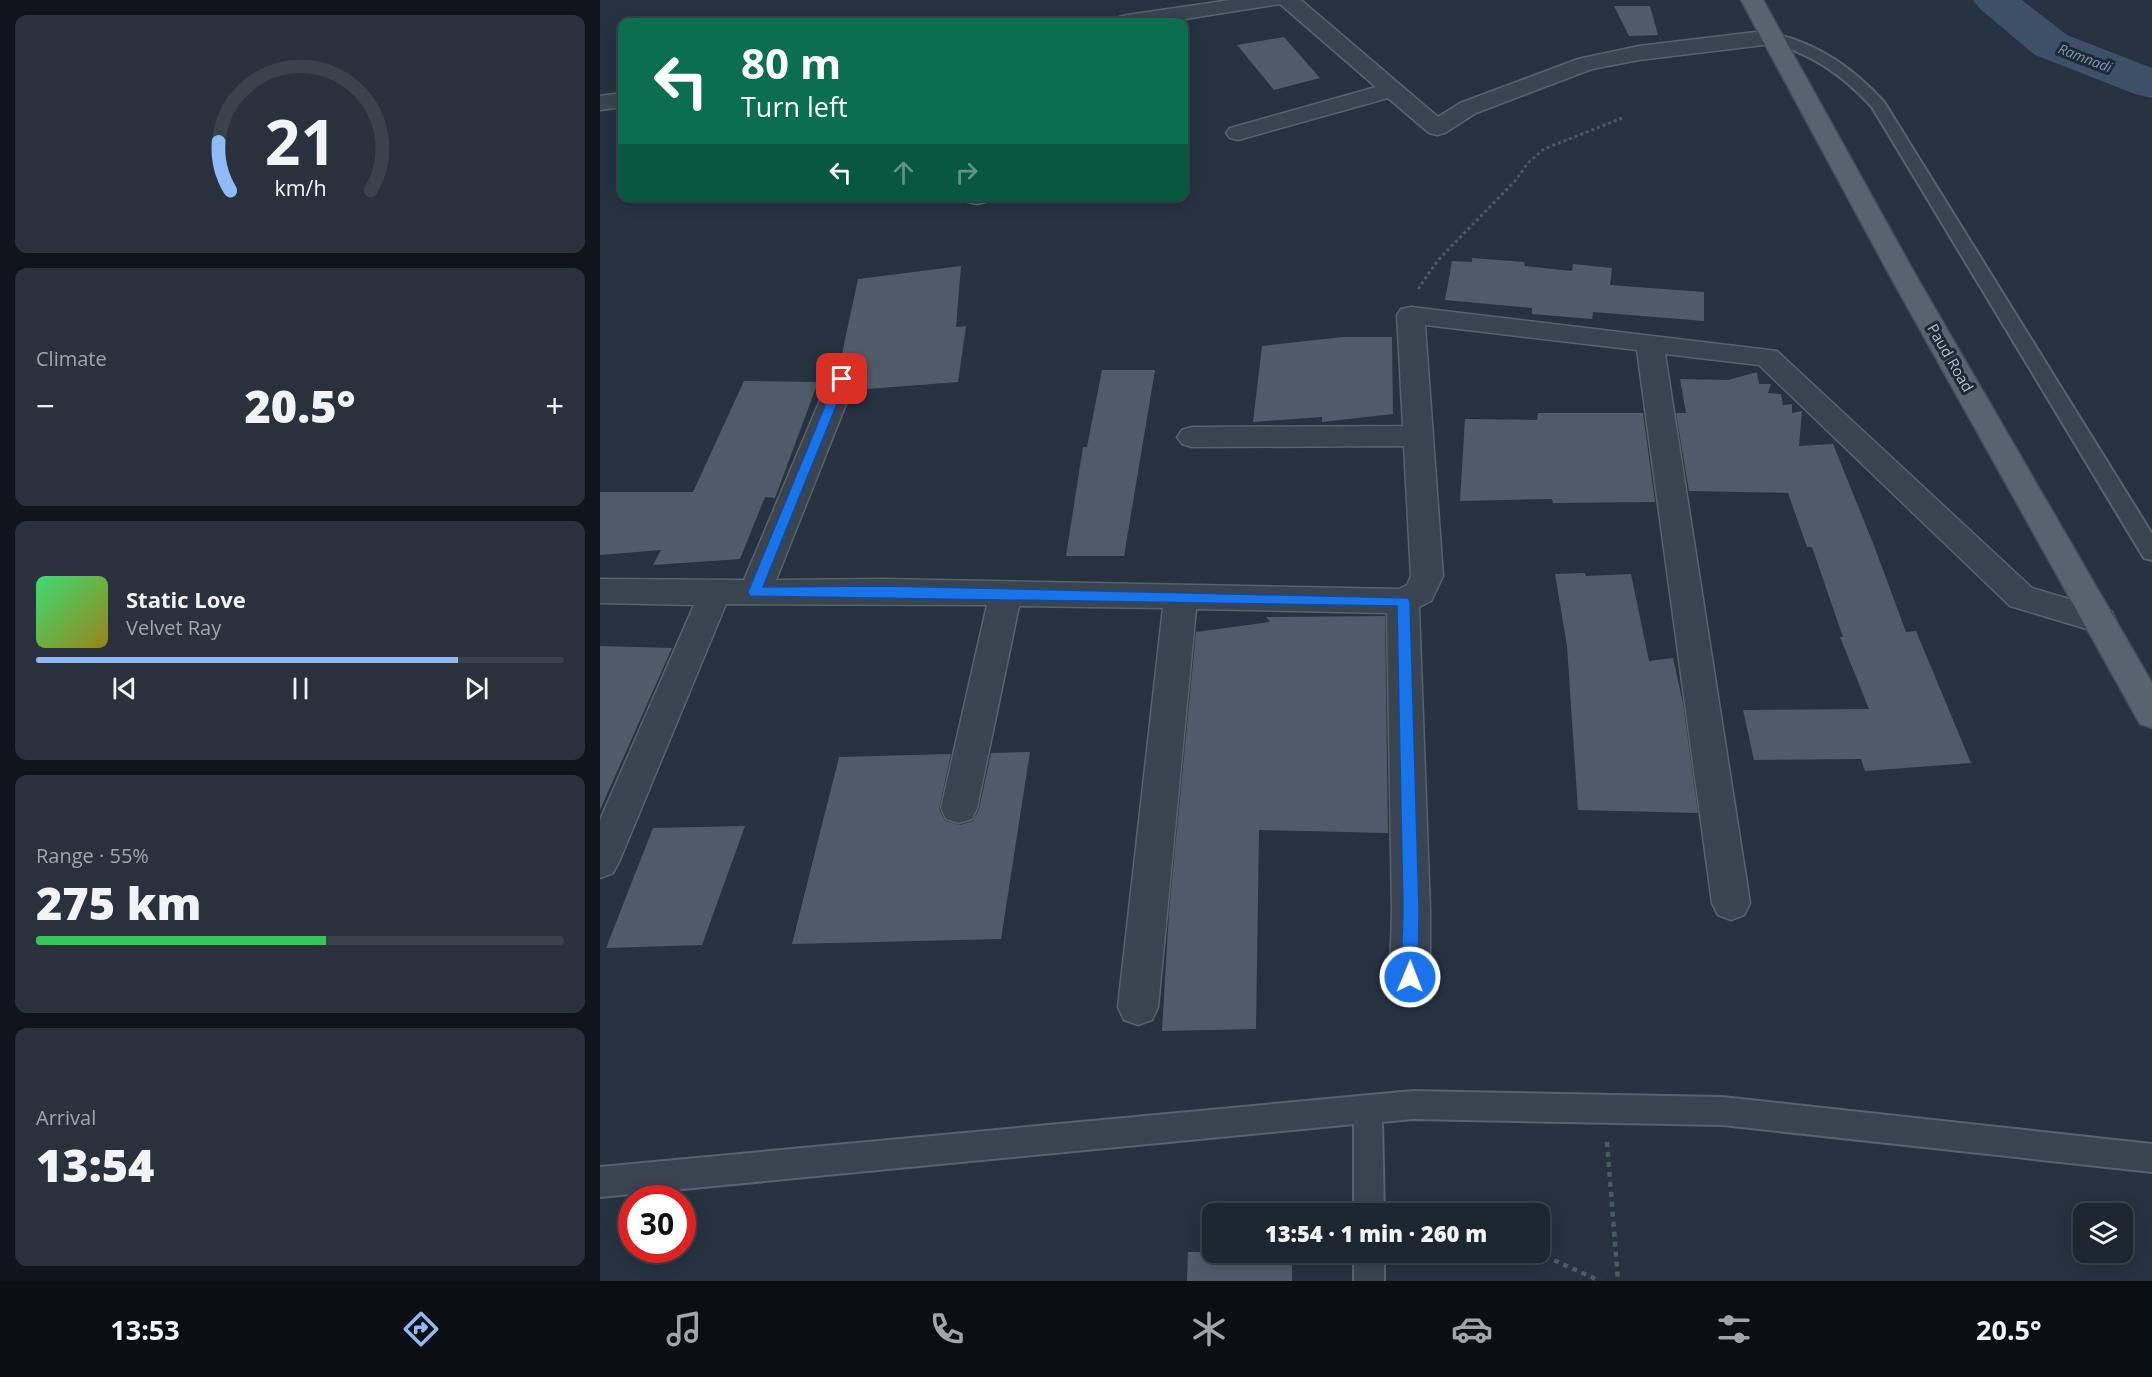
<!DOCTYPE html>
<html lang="en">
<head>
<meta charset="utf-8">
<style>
  body { margin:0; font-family:"Open Sans",sans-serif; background:#29323c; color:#f1f3f6; height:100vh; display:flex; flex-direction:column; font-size:22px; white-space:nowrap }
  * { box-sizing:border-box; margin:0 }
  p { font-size:20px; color:#a0a5ab }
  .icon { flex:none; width:33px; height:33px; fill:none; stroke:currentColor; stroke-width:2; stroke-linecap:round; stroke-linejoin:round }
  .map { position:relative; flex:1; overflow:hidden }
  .sheet { display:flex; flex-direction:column; gap:15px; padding:15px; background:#0f151a; width:600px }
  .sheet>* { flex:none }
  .hud { position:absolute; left:18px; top:18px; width:570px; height:183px; border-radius:12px; box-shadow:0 3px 15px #0003,0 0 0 2px #3a434c; background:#0b6e4f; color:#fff; overflow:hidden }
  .tools { position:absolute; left:1473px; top:1203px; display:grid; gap:12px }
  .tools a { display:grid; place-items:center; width:60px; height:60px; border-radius:12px; background:#1c2630; box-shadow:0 3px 15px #0003,0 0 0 2px #3a434c; font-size:30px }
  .speed { position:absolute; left:18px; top:1185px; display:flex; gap:12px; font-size:30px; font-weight:700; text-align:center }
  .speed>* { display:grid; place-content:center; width:78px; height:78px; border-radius:50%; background:#1c2630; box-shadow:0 3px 15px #0003,0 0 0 2px #3a434c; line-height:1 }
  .speed .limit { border:9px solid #d22; background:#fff; color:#111 }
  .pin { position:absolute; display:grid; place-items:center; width:51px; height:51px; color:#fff; margin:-26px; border-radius:12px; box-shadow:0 3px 9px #0006 }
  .me { position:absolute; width:66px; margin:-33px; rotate:1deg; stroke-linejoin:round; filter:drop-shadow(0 0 4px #0008) }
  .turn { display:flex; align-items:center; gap:21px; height:126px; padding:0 24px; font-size:27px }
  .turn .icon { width:78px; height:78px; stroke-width:2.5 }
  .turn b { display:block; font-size:42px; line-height:51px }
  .lanes { display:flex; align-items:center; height:57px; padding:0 24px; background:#0003; justify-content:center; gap:30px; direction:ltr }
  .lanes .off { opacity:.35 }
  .big { font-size:45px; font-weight:800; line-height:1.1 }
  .sheet .card { flex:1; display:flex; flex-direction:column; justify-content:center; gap:9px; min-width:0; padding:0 21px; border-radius:12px; background:#29323c }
  .sheet .dial { align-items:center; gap:0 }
  .dial svg { height:156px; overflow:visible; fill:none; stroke:#3a434c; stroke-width:7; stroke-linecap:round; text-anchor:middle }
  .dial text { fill:#f1f3f6; stroke:none }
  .song { display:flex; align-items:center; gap:18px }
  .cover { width:72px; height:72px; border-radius:9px; background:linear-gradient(135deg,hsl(140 70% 55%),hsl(50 70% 35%)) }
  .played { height:6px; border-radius:3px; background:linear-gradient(90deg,#90baf6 80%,#3a434c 80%) }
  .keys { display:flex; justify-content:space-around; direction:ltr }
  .heat { display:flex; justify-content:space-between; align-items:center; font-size:33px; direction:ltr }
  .charge { height:9px; border-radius:4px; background:linear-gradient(90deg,#34c759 55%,#3a434c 0) }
  .trip { position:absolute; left:602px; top:1203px; width:348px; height:60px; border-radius:12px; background:#1c2630; box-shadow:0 3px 15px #0003,0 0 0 2px #3a434c; font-weight:800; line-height:60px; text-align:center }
  .tab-bar { display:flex; height:96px; justify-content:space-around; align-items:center; background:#0b0f13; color:#a0a5ab }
  .tab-bar .icon { width:42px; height:42px }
  .tab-bar .on { color:#90baf6 }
  .tab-bar b { font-size:27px; color:#f1f3f6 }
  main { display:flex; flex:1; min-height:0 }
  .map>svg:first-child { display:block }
</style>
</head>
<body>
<main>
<section class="sheet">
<div class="card dial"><svg viewBox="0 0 100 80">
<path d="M14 69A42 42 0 1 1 86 69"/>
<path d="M14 69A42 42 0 0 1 8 44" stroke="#90baf6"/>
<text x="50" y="56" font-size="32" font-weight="700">21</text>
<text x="50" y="72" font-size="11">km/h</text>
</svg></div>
<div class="card"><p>Climate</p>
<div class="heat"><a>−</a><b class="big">20.5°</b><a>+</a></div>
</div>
<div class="card">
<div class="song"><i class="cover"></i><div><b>Static Love</b><p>Velvet Ray</p></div></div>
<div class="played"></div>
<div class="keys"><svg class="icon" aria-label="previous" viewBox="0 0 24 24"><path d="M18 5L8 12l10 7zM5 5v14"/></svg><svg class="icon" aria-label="pause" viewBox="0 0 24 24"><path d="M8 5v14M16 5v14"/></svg><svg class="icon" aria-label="next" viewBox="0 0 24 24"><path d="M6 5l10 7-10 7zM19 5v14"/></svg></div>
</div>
<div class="card"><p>Range · 55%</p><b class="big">275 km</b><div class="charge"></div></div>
<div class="card"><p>Arrival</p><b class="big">13:54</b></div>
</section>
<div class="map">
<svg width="1552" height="1281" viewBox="0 0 1552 1281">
  <rect width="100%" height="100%" fill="#263240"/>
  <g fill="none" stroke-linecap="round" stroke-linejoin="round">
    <path fill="#3c5068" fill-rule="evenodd" d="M1373 0H1422L1467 35 1552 68V98L1535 94 1435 55 1380 9Z"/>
  </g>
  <g fill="#4f5b6b">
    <path d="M1014 6H1050L1058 35 1029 36Z"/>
    <path d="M684 37 720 78 674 90 637 45Z"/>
    <path d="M872 258 924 262 925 266 972 271 973 264 1012 268 1010 285 1104 292V321L993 312 992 319 932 314V308L845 300 852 261 872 262Z"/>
    <path d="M361 266 356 327 366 326 358 382 254 390 258 380 254 371 239 368 258 279Z"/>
    <path d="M743 337H792L793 414 722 422V417L653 422 662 346Z"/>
    <path d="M502 370H555L524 556H466L483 447H487Z"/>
    <path d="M1157 372 1159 384H1171L1168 393 1181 394 1183 405 1192 404V413L1202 411 1199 446 1233 444 1273 543 1306 632 1316 631 1371 763 1265 771 1261 759 1154 760 1143 710 1269 709 1240 637H1243L1212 547H1207L1188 493 1089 491 1076 413H1086L1080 379 1128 380Z"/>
    <path d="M144 381 218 382 175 498 165 497 140 559 53 565 61 550 0 555V492H93Z"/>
    <path d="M938 413H1043L1055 502 953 503 952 499 860 501 865 419 937 420Z"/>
    <path d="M985 573 986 576 1031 574 1049 661 1073 658 1083 703 1098 813 978 810 967 646 955 574Z"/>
    <path d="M785 616 788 833 659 830 656 1029 562 1031 569 912 596 632 670 622 666 617Z"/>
    <path d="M0 646 72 648 0 810Z"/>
    <path d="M430 752 401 939 192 944 239 757 351 754 339 809 345 821 360 825 373 821 379 809 391 753Z"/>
    <path d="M145 826 102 945 6 948 53 828Z"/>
    <path d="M588 1252H692V1281H587Z"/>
  </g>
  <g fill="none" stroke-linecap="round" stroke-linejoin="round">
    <g stroke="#58626d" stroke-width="4">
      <g id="lane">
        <path d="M1172 33C1218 44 1252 67 1284 102L1552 534V560L1544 558 1272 107C1239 71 1213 56 1167 40L1165 37 1167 34Z"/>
        <path d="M813 1091 1122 1097 1552 1144V1172L1122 1125 813 1119 782 1122 784 1214H754V1124L0 1197V1167Z"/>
        <rect x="754" y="1252" width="30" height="29"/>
      </g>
    </g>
    <g stroke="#58626d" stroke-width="3">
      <g id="street">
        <path d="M630 0H701L838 117 860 103 978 59 1039 46 1172 30 1180 32 1183 37 1180 42 1172 44 1039 60 992 69 876 113 845 133 837 135 829 133 788 98 638 140 630 138 626 133 630 128 776 87 680 4 566 22H516L519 17 527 15Z"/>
        <path d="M22 93V107L0 110V96Z"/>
        <path d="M365 196H389V197L386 202 377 204 368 202Z"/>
        <path d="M811 307 1177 351 1432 588 1512 612 1516 621 1512 630 1500 633 1410 606 1159 365 1065 354 1150 903 1144 915 1131 920 1118 915 1112 903 1037 350 825 325 843 576 831 601 819 607 830 910V977L824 990 810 995 796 990 790 977 792 910 787 613 596 609 558 1007 552 1020 538 1025 524 1020 518 1007 563 608 419 606 377 808 372 819 359 823 346 819 341 808 387 605 126 604 19 862 13 873 0 878V820L94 605 0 603V579L144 580 232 372 242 370 252 372 256 379 176 580 283 579 799 589 807 585 811 576 804 446 592 447 582 444 577 437 582 430 592 427 803 426 797 315 801 309Z"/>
      </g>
    </g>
    <g stroke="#444d59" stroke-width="3">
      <path id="primary" d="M1141 0H1163L1315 274 1552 683V728L1540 724 1289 274Z"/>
    </g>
    <path stroke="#465c5e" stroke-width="3" stroke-dasharray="3 3" stroke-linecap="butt" d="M818 289 838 260 915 181 928 163 944 149 1022 118"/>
    <g stroke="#465c5e" stroke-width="4.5" stroke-dasharray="5 5" stroke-linecap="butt">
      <path d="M1007 1142 1018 1281"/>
      <path d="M936 1252 1000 1281"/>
    </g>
    <use href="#lane" fill="#3a4450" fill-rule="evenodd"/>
    <use href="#street" fill="#3a4450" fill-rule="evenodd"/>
    <use href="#primary" fill="#586370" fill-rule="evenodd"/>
  </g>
  <path fill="#1a73e8" stroke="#114b97" stroke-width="1.5" d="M242 375 247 379 163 587 283 586 808 598 810 601 819 910 818 977 815 982 810 984 804 982 801 977 803 910 797 606 150 596 148 592 236 379Z"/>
  <g text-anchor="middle" stroke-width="6" stroke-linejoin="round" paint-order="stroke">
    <g font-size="14" font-style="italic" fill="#7f96b1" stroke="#1f2935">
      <text transform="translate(1485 58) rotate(21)" y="5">Ramnadi</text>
    </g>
    <g font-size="15" fill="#b7bfca" stroke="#1f2935">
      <text transform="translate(1350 358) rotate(60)" y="5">Paud Road</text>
    </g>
  </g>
</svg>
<div class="tools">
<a><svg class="icon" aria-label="layers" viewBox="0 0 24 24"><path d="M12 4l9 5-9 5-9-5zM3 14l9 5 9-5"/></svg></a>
</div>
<div class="speed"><div class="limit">30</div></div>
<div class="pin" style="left:242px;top:379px;background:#d93025"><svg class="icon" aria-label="arrive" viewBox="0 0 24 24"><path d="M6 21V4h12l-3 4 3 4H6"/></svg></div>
<svg class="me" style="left:810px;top:977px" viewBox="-20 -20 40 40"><circle r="17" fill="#1a73e8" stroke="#fff" stroke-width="3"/><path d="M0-11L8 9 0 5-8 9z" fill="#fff"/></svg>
<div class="trip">13:54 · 1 min · 260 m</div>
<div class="hud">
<div class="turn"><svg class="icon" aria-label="left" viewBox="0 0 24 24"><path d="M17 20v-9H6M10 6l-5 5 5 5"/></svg><div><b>80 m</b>Turn left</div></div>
<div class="lanes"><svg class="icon" aria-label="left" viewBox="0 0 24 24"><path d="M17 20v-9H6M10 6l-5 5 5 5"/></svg><svg class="icon off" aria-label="ahead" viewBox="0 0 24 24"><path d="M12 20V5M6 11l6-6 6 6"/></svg><svg class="icon off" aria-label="right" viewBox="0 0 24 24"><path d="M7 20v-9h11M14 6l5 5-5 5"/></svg></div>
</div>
</div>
</main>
<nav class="tab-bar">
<b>13:53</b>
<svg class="icon on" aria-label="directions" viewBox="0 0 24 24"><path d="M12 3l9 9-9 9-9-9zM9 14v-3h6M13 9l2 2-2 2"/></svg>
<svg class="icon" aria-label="music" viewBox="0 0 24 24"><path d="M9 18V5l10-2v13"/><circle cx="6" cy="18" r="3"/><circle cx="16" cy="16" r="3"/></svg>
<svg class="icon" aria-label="phone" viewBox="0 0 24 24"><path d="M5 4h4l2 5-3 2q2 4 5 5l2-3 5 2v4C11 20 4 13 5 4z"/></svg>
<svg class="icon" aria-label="climate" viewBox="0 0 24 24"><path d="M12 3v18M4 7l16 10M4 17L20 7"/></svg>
<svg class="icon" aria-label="car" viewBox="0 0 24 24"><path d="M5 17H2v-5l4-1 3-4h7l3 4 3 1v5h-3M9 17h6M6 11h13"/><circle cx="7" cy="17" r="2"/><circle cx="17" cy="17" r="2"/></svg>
<svg class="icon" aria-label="filters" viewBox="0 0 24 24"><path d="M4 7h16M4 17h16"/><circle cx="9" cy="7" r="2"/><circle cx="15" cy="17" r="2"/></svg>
<b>20.5°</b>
</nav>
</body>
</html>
